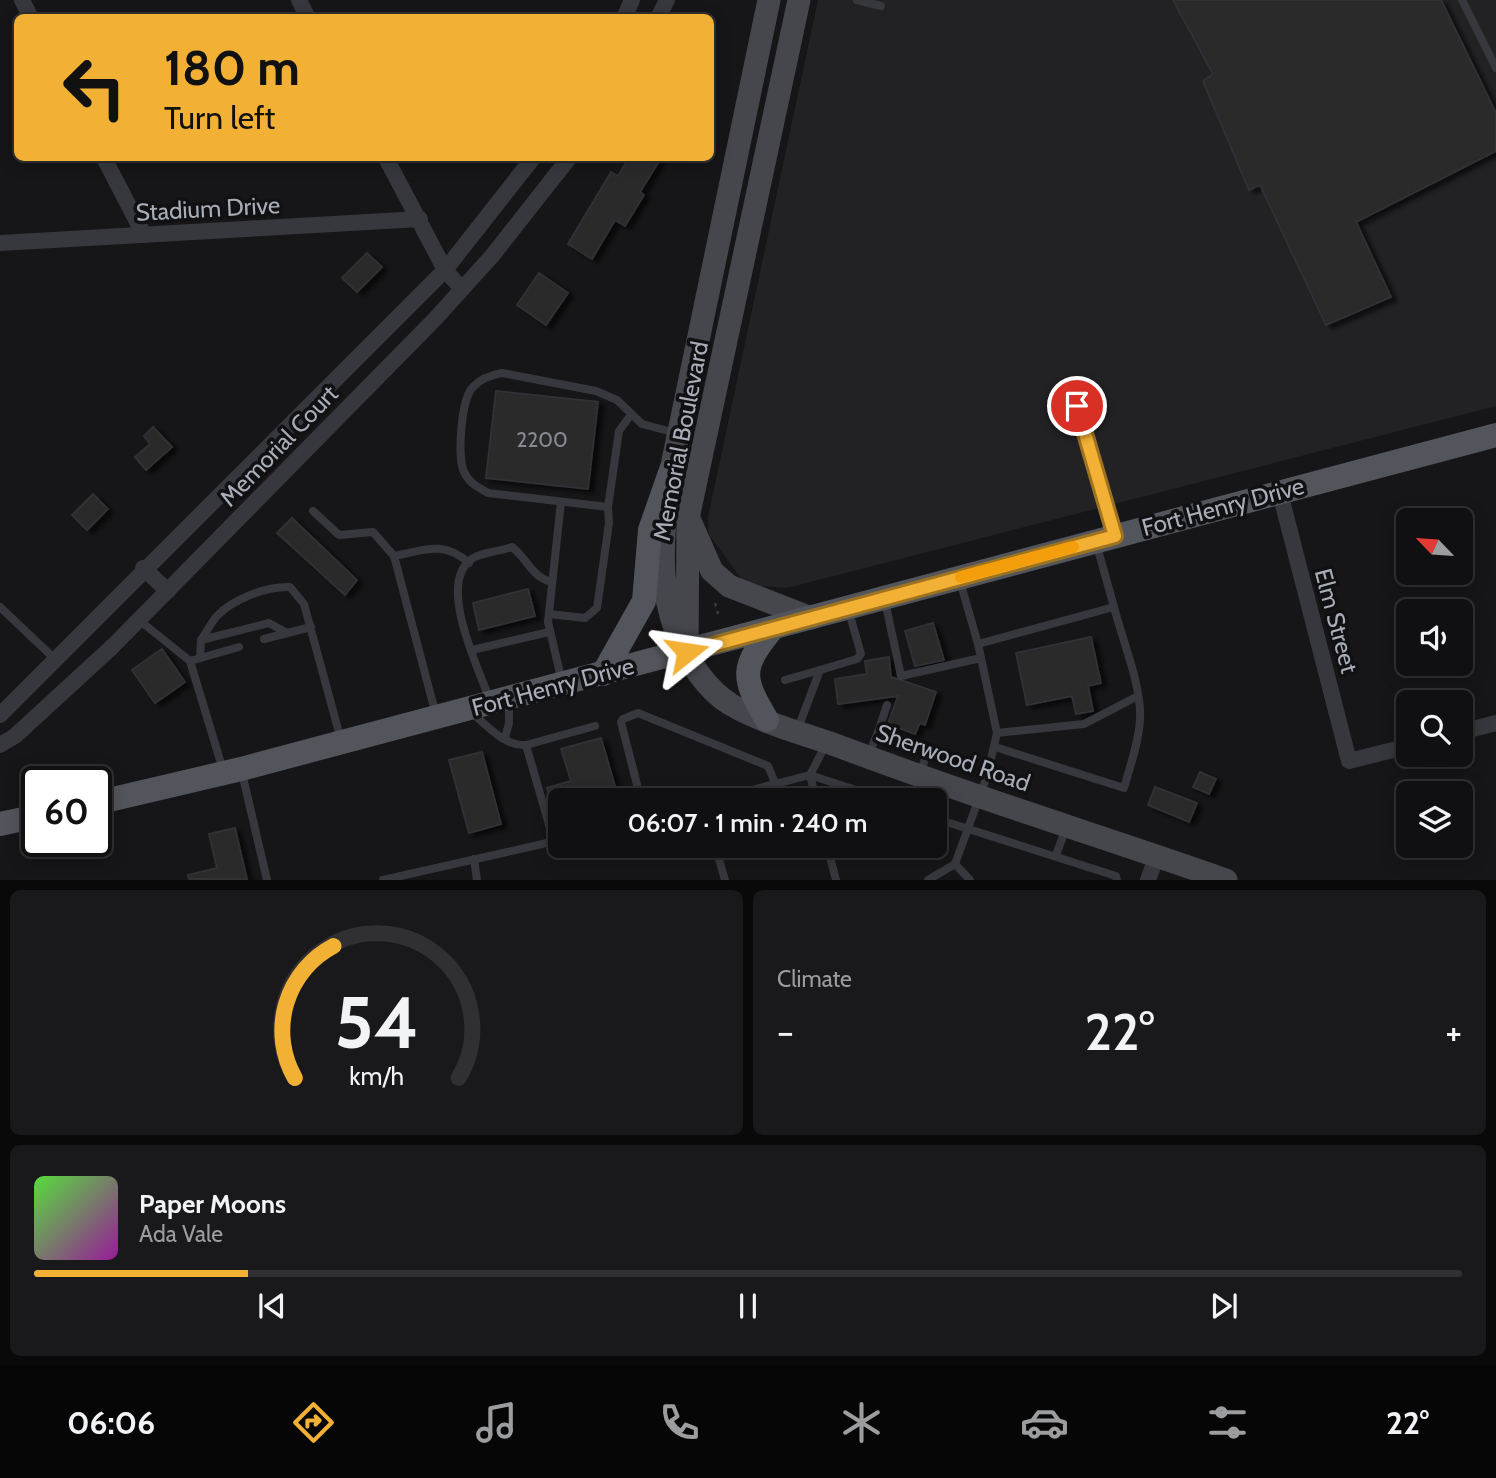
<!DOCTYPE html>
<html lang="en">
<head>
<meta charset="utf-8">
<style>
  body { margin:0; font-family:Cabin,sans-serif; background:#19191b; color:#f1f3f6; height:100vh; display:flex; flex-direction:column; font-size:26px; white-space:nowrap }
  * { box-sizing:border-box; margin:0 }
  p { font-size:23px; color:#9c9d9f }
  .icon { flex:none; width:38px; height:38px; fill:none; stroke:currentColor; stroke-width:2; stroke-linecap:round; stroke-linejoin:round }
  .map { position:relative; height:880px; overflow:hidden }
  .details { display:flex; flex-direction:column; gap:10px; padding:10px; background:#09090a; flex:1 }
  .details>* { flex:none }
  .top-card { position:absolute; left:14px; top:14px; width:700px; height:147px; border-radius:10px; box-shadow:0 4px 18px #0003,0 0 0 2px #303032; background:#f2b134; color:#111; overflow:hidden }
  .needle { width:46px; rotate:295deg }
  .buttons { position:absolute; left:1396px; top:508px; display:grid; gap:14px }
  .buttons a { display:grid; place-items:center; width:77px; height:77px; border-radius:10px; background:#101012; box-shadow:0 4px 18px #0003,0 0 0 2px #303032; font-size:35px }
  .speed { position:absolute; left:21px; top:766px; display:flex; gap:14px; font-size:35px; font-weight:700; text-align:center }
  .speed>* { display:grid; place-content:center; width:91px; height:91px; border-radius:50%; background:#101012; box-shadow:0 4px 18px #0003,0 0 0 2px #303032; line-height:1 }
  .speed .limit { border:4px solid #111; border-radius:10px; background:#fff; color:#111 }
  .pin { position:absolute; display:grid; place-items:center; width:60px; height:60px; color:#fff; margin:-30px; border:4px solid #fff; border-radius:50%; box-shadow:0 2px 7px #0007 }
  .me { position:absolute; width:77px; margin:-38px; rotate:75deg; stroke-linejoin:round; filter:drop-shadow(0 0 5px #0008) }
  .turn { display:flex; align-items:center; gap:24px; height:147px; padding:0 35px; font-size:32px }
  .turn .icon { width:91px; height:91px; stroke-width:2.5 }
  .turn b { display:block; font-size:49px; line-height:60px }
  .big { font-size:52px; font-weight:600; line-height:1.1 }
  .details .widget { flex:1; display:flex; flex-direction:column; justify-content:center; gap:10px; min-width:0; padding:0 24px; border-radius:10px; background:#19191b }
  .details .dial { align-items:center; gap:0 }
  .dial svg { height:182px; overflow:visible; fill:none; stroke:#303032; stroke-width:7; stroke-linecap:round; text-anchor:middle }
  .dial text { fill:#f1f3f6; stroke:none }
  .song { display:flex; align-items:center; gap:21px }
  .cover { width:84px; height:84px; border-radius:10px; background:linear-gradient(135deg,hsl(110 70% 55%),hsl(300 70% 35%)) }
  .played { height:7px; border-radius:4px; background:linear-gradient(90deg,#f2b134 15%,#303032 15%) }
  .keys { display:flex; justify-content:space-around; direction:ltr }
  .heat { display:flex; justify-content:space-between; align-items:center; font-size:38px; direction:ltr }
  .details .tiles { flex:1; display:grid; gap:10px; grid-template-columns:1fr 1fr }
  .widget:last-child { grid-column:span 2 }
  .trip { position:absolute; left:548px; top:788px; width:399px; height:70px; border-radius:10px; background:#101012; box-shadow:0 4px 18px #0003,0 0 0 2px #303032; font-weight:600; line-height:70px; text-align:center }
  .tabs { display:flex; height:112px; justify-content:space-around; align-items:center; background:#060607; color:#9c9d9f }
  .tabs .icon { width:49px; height:49px }
  .tabs .on { color:#f2b134 }
  .tabs b { font-size:32px; color:#f1f3f6 }
  .map>svg:first-child { display:block }
</style>
</head>
<body>
<div class="map">
<svg width="1496" height="880" viewBox="0 0 1496 880">
  <defs>
    <filter id="shadow"><feDropShadow dx="5.5" dy="3.5" stdDeviation="2" flood-color="#0009"/></filter>
  </defs>
  <rect width="100%" height="100%" fill="#161618"/>
  <path fill="#222225" d="M818 0H1496V406L787 588 760 586 741 578 709 535 708 517Z"/>
  <g fill="#29292c" stroke="#303034" stroke-width="2" filter="url(#shadow)">
    <path d="M1173 0H1441L1496 113V151L1356 222 1391 297 1326 325 1260 185 1249 190 1203 81 1213 74Z"/>
    <path d="M629 158H661L640 192 644 195 625 226 615 220 592 259 568 244 611 172 618 176Z"/>
    <path d="M367 253 382 267 357 292 342 278Z"/>
    <path d="M539 273 568 293 546 325 517 305Z"/>
    <path d="M496 391 598 402 588 489 486 478Z"/>
    <path d="M153 427 172 447 146 470 135 457 150 444 144 436Z"/>
    <path d="M93 494 108 509 87 530 72 515Z"/>
    <path d="M292 518 357 580 345 595 277 533Z"/>
    <path d="M528 589 535 616 479 630 473 603Z"/>
    <path d="M933 623 944 660 915 666 905 631Z"/>
    <path d="M1091 637 1101 683 1088 686 1093 711 1076 714 1072 696 1027 705 1016 653Z"/>
    <path d="M162 649 185 682 155 703 132 670Z"/>
    <path d="M889 657 891 677 936 692 925 725 920 723 915 734 888 724 898 696 838 704 835 679 867 674 865 661Z"/>
    <path d="M601 738 619 800H551L547 788 571 781 561 749Z"/>
    <path d="M482 752 501 824 469 833 449 760Z"/>
    <path d="M1200 772 1216 779 1209 794 1193 787Z"/>
    <path d="M1155 787 1197 803 1189 822 1148 805Z"/>
    <path d="M235 828 247 879H189L188 875 217 868 209 834Z"/>
  </g>
  <g fill="none" stroke-linecap="round" stroke-linejoin="round">
    <path stroke="#3d3f44" stroke-width="2.5" stroke-dasharray="3.5 5" stroke-linecap="butt" d="M715 603 718 614"/>
    <g stroke="#37383d" stroke-width="8">
      <path d="M857 0 881 6"/>
      <path d="M1462 0 1496 68"/>
      <path d="M1070 382 1114 533"/>
      <path d="M630 416 619 431 608 507 488 493C478 487 469 483 464 472 457 457 461 398 473 387 481 378 491 375 502 373L596 391 617 400 642 424 676 433"/>
      <path d="M561 502 548 622 562 682"/>
      <path d="M313 511 339 535 373 532 394 556 436 715"/>
      <path d="M1097 546 1114 607"/>
      <path d="M394 556C425 550 443 540 469 563"/>
      <path d="M885 601 901 676 981 658"/>
      <path d="M0 607 57 661"/>
      <path d="M549 614 585 618 597 608 609 523 608 507"/>
      <path d="M139 620 190 661"/>
      <path d="M264 639 311 627"/>
      <path d="M201 640C206 633 211 623 217 616 233 599 267 586 290 587L304 604 341 740"/>
      <path d="M978 644 1114 607C1122 639 1142 687 1140 719 1139 742 1130 766 1124 788L995 747"/>
      <path d="M472 650 549 632"/>
      <path d="M200 658 201 640 269 623 287 633"/>
      <path d="M785 680 820 670"/>
      <path d="M489 698C478 667 434 578 475 557 486 552 501 551 512 547 528 559 531 577 552 582"/>
      <path d="M471 712C488 726 503 746 526 745"/>
      <path d="M797 731 820 670 857 659 861 654 849 612"/>
      <path d="M878 732 887 705"/>
      <path d="M997 733 1084 724 1138 696"/>
      <path d="M505 738 509 723V700"/>
      <path d="M869 754 878 732 925 748 927 752 920 775"/>
      <path d="M223 770 190 661 239 647"/>
      <path d="M242 773 267 880"/>
      <path d="M641 800 621 722 623 719 638 713 768 766 776 785"/>
      <path d="M714 800 810 775 826 744"/>
      <path d="M816 800 810 775 886 800"/>
      <path d="M934 818 1116 876 1117 880"/>
      <path d="M554 842 526 745 595 726"/>
      <path d="M715 845 725 880"/>
      <path d="M827 845 836 880"/>
      <path d="M1056 855 1066 828"/>
      <path d="M474 859 477 880"/>
      <path d="M955 864 970 880"/>
      <path d="M383 880 560 840"/>
      <path d="M928 880 955 864 987 776 997 733 978 644 960 581"/>
    </g>
    <g stroke="#37383d" stroke-width="16">
      <path d="M22 0 31 18"/>
      <path d="M299 0 308 18"/>
      <path d="M624 18 632 0"/>
      <path d="M658 18 667 0"/>
      <path d="M104 158 144 235"/>
      <path d="M386 158 445 270 462 289"/>
      <path d="M0 243 420 219"/>
      <path d="M1280 493 1349 761 1409 746"/>
      <path d="M143 568 168 591"/>
      <path d="M0 715 445 270 533 158"/>
      <path d="M1461 732 1496 723"/>
      <path d="M0 745 15 736 113 646 435 319 492 256 569 158"/>
      <path d="M1148 880 1157 855"/>
    </g>
    <g stroke="#45474d" stroke-width="23">
      <path d="M769 0 671 470C661 544 653 609 699 674 707 685 719 697 730 704 765 725 811 735 849 750 973 797 1101 836 1226 880"/>
      <path d="M690 521 712 571 729 586 811 618"/>
      <path d="M687 649 688 518 799 0"/>
    </g>
    <g stroke="#53555c" stroke-width="24">
      <path d="M603 674 644 601 650 530 671 470"/>
      <path d="M767 720C741 677 741 667 773 628"/>
      <path d="M96 803 241 769 1496 435"/>
      <path d="M0 824 37 816"/>
    </g>
  </g>
  <g fill="none" stroke-linecap="round" stroke-linejoin="round">
    <g stroke="#9d7322" stroke-width="18">
      <path id="route" d="M687 652 1115 536 1077 406"/>
    </g>
    <use href="#route" stroke="#f2b134" stroke-width="12"/>
    <path stroke="#f59e0b" stroke-width="12" d="M961 577 1073 547"/>
  </g>
  <g text-anchor="middle" stroke-width="7" stroke-linejoin="round" paint-order="stroke">
    <g font-size="21" fill="#888b94">
      <text x="542" y="447">2200</text>
    </g>
    <g font-size="24" fill="#a8adb8" stroke="#111113">
      <text transform="translate(208 209) rotate(-3)" y="8">Stadium Drive</text>
      <text transform="translate(681 441) rotate(-79)" y="8">Memorial Boulevard</text>
      <text transform="translate(279 446) rotate(-46)" y="8">Memorial Court</text>
      <text transform="translate(1223 507) rotate(-15)" y="8">Fort Henry Drive</text>
      <text transform="translate(1336 621) rotate(75)" y="8">Elm Street</text>
      <text transform="translate(553 687) rotate(-15)" y="8">Fort Henry Drive</text>
      <text transform="translate(953 758) rotate(19)" y="8">Sherwood Road</text>
    </g>
  </g>
</svg>
<div class="buttons">
<a><svg class="needle" viewBox="-14 -14 28 28"><path d="M0-13l5 13h-10z" fill="#e53935"/><path d="M0 13l5-13h-10z" fill="#9c9d9f"/></svg></a>
<a><svg class="icon" aria-label="sound" viewBox="0 0 24 24"><path d="M4 9h4l5-4v14l-5-4H4zM17 9q2 3 0 6"/></svg></a>
<a><svg class="icon" aria-label="search" viewBox="0 0 24 24"><circle cx="10" cy="10" r="6"/><path d="M15 15l6 6"/></svg></a>
<a><svg class="icon" aria-label="layers" viewBox="0 0 24 24"><path d="M12 4l9 5-9 5-9-5zM3 14l9 5 9-5"/></svg></a>
</div>
<div class="speed"><div class="limit">60</div></div>
<div class="pin" style="left:1077px;top:406px;background:#d93025"><svg class="icon" aria-label="arrive" viewBox="0 0 24 24"><path d="M6 21V4h12l-3 4 3 4H6"/></svg></div>
<svg class="me" style="left:687px;top:652px" viewBox="-20 -20 40 40"><path d="M0-17L14 15 0 8-14 15z" fill="#f2b134" stroke="#fff" stroke-width="4"/></svg>
<div class="trip">06:07 · 1 min · 240 m</div>
<div class="top-card">
<div class="turn"><svg class="icon" aria-label="left" viewBox="0 0 24 24"><path d="M17 20v-9H6M10 6l-5 5 5 5"/></svg><div><b>180 m</b>Turn left</div></div>
</div>
</div>
<section class="details">
<div class="tiles">
<div class="widget dial"><svg viewBox="0 0 100 80">
<path d="M14 69A42 42 0 1 1 86 69"/>
<path d="M14 69A42 42 0 0 1 31 11" stroke="#f2b134"/>
<text x="50" y="56" font-size="32" font-weight="700">54</text>
<text x="50" y="72" font-size="11">km/h</text>
</svg></div>
<div class="widget"><p>Climate</p>
<div class="heat"><a>−</a><b class="big">22°</b><a>+</a></div>
</div>
<div class="widget">
<div class="song"><i class="cover"></i><div><b>Paper Moons</b><p>Ada Vale</p></div></div>
<div class="played"></div>
<div class="keys"><svg class="icon" aria-label="previous" viewBox="0 0 24 24"><path d="M18 5L8 12l10 7zM5 5v14"/></svg><svg class="icon" aria-label="pause" viewBox="0 0 24 24"><path d="M8 5v14M16 5v14"/></svg><svg class="icon" aria-label="next" viewBox="0 0 24 24"><path d="M6 5l10 7-10 7zM19 5v14"/></svg></div>
</div>
</div>
</section>
<nav class="tabs">
<b>06:06</b>
<svg class="icon on" aria-label="directions" viewBox="0 0 24 24"><path d="M12 3l9 9-9 9-9-9zM9 14v-3h6M13 9l2 2-2 2"/></svg>
<svg class="icon" aria-label="music" viewBox="0 0 24 24"><path d="M9 18V5l10-2v13"/><circle cx="6" cy="18" r="3"/><circle cx="16" cy="16" r="3"/></svg>
<svg class="icon" aria-label="phone" viewBox="0 0 24 24"><path d="M5 4h4l2 5-3 2q2 4 5 5l2-3 5 2v4C11 20 4 13 5 4z"/></svg>
<svg class="icon" aria-label="climate" viewBox="0 0 24 24"><path d="M12 3v18M4 7l16 10M4 17L20 7"/></svg>
<svg class="icon" aria-label="car" viewBox="0 0 24 24"><path d="M5 17H2v-5l4-1 3-4h7l3 4 3 1v5h-3M9 17h6M6 11h13"/><circle cx="7" cy="17" r="2"/><circle cx="17" cy="17" r="2"/></svg>
<svg class="icon" aria-label="filters" viewBox="0 0 24 24"><path d="M4 7h16M4 17h16"/><circle cx="9" cy="7" r="2"/><circle cx="15" cy="17" r="2"/></svg>
<b>22°</b>
</nav>
</body>
</html>
